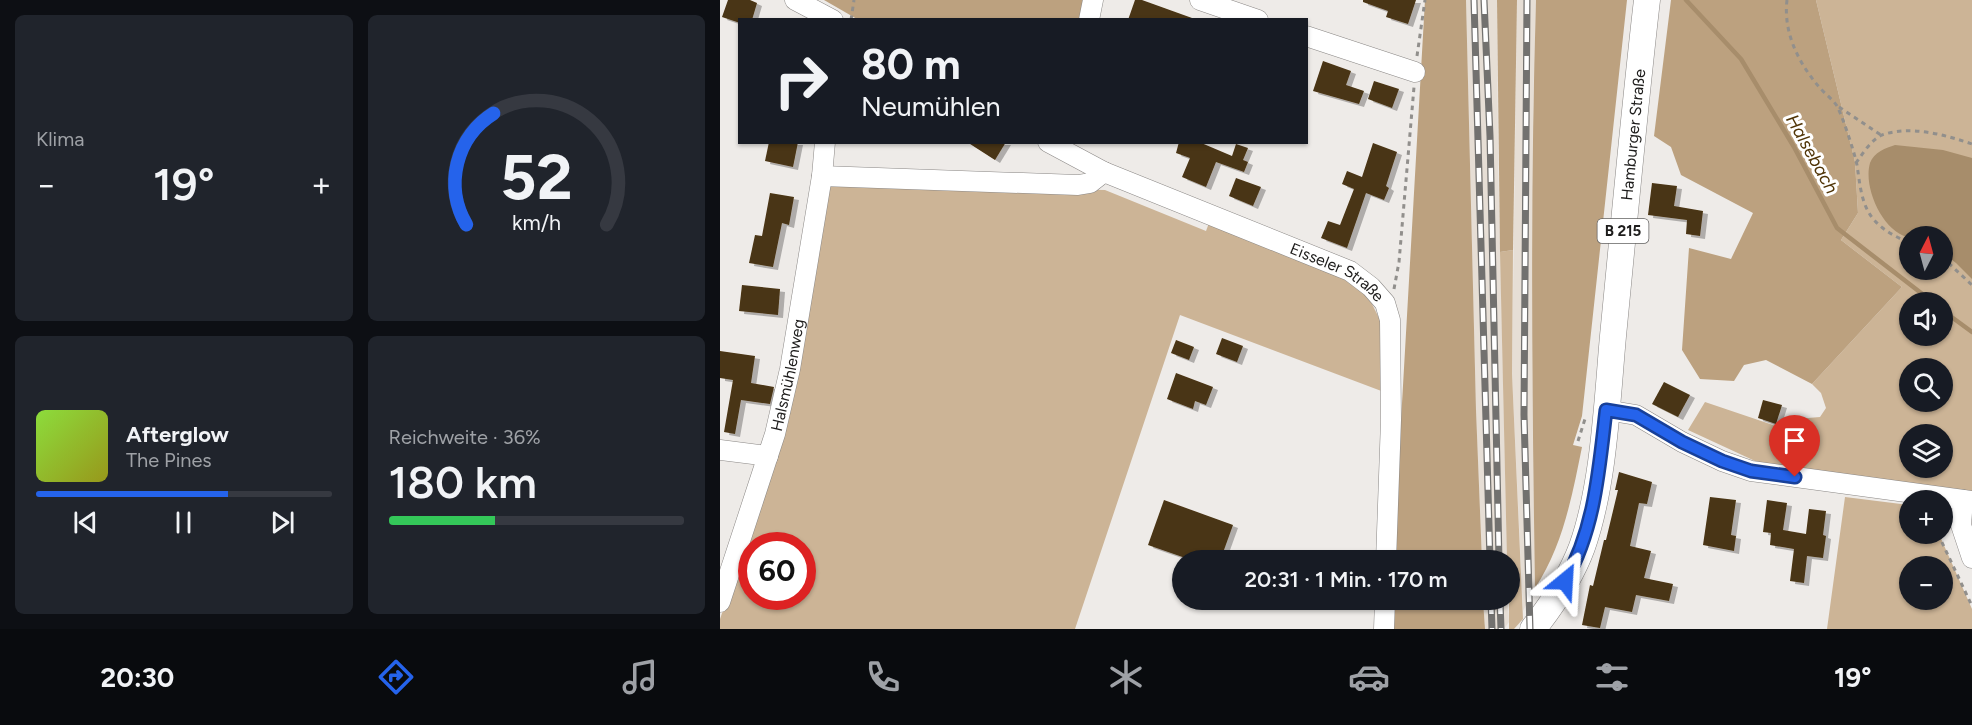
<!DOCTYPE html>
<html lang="de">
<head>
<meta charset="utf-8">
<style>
  body { margin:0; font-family:Figtree,sans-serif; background:#20242c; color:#f1f3f6; height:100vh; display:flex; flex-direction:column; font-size:22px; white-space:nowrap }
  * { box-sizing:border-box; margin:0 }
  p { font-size:20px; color:#9ea1a6 }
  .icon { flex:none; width:33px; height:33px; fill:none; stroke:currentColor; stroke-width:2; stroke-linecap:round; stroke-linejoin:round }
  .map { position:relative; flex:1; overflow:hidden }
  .details { display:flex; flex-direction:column; gap:15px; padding:15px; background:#0d0f14; width:720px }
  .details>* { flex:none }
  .top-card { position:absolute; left:18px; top:18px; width:570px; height:126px; border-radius:0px; box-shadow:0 2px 4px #0004; background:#171b24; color:#f1f3f6; overflow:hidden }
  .needle { width:39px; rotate:6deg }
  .fabs { position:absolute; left:1179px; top:226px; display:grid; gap:12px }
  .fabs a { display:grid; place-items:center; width:54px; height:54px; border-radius:50%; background:#171b24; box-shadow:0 2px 4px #0004; font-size:30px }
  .speed { position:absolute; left:18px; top:532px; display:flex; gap:12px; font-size:30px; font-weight:700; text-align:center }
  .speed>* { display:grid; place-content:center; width:78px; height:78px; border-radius:50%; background:#171b24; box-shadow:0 2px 4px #0004; line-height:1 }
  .speed .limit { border:9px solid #d22; background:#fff; color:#111 }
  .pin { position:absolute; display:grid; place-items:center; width:51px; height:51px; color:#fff; margin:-62px -26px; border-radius:50% 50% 50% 0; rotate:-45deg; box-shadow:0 0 6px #0007 }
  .pin .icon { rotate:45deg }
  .me { position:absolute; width:66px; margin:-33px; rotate:27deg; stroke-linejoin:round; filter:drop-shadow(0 0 4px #0008) }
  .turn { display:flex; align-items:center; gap:21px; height:126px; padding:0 24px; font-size:27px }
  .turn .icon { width:78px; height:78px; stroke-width:2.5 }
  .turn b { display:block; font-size:42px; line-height:51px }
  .big { font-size:45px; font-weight:600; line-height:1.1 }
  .details .tile { flex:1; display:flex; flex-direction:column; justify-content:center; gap:9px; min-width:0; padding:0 21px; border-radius:9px; background:#20242c }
  .details .dial { align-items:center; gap:0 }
  .dial svg { height:156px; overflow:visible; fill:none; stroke:#363941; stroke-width:7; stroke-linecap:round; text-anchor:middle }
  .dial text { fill:#f1f3f6; stroke:none }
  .song { display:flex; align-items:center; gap:18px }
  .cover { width:72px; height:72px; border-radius:9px; background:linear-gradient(135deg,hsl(90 70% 55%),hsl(60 70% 35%)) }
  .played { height:6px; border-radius:3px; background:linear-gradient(90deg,#2563eb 65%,#363941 65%) }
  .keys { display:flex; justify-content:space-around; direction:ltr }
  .heat { display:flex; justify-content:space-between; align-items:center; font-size:33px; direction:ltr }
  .charge { height:9px; border-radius:4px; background:linear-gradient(90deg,#34c759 36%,#363941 0) }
  .details .tiles { flex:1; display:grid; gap:15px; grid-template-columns:repeat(2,1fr) }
  .trip { position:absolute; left:452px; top:550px; width:348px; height:60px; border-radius:30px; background:#171b24; box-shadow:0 2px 4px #0004; font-weight:600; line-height:60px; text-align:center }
  .menu { display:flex; height:96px; justify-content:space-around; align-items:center; background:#090b0e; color:#9ea1a6 }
  .menu .icon { width:42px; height:42px }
  .menu .on { color:#2563eb }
  .menu b { font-size:27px; color:#f1f3f6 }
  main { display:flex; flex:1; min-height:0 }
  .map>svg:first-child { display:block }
</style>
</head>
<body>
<main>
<section class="details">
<div class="tiles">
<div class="tile"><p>Klima</p>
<div class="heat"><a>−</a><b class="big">19°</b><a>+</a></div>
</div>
<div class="tile dial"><svg viewBox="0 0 100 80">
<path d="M14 69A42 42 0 1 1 86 69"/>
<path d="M14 69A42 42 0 0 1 28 12" stroke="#2563eb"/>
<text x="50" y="56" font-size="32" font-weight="700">52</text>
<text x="50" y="72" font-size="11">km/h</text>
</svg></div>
<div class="tile">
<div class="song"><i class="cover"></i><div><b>Afterglow</b><p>The Pines</p></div></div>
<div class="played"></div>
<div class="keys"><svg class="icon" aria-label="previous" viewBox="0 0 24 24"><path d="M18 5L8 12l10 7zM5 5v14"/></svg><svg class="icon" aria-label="pause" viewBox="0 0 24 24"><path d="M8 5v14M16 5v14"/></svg><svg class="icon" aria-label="next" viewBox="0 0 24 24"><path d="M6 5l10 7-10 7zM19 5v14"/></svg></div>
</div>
<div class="tile"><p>Reichweite · 36%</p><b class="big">180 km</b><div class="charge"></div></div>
</div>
</section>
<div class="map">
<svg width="1252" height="629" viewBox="0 0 1252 629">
  <defs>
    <filter id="shadow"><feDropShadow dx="5" dy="3" stdDeviation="0" flood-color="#0004"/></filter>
  </defs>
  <rect width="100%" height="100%" fill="#eeebe8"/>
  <g fill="#e6ded5">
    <path d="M746 0H777L778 154 787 561H762L756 410Z"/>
    <path d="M797 0H816L813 112 812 375 815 588 803 611 792 374Z"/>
    <path d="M763 600H788L789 622 784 629H765Z"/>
  </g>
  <g fill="#ccb496" fill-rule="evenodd">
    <path d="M1096 0H1252V496L1048 467 968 430 985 402 1056 426 1073 417 1088 418 1100 417 1106 408 1101 393 1092 384 1182 287 1121 240 1138 213 1135 162ZM1190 237H1222V270H1190ZM1190 303H1222V336H1190ZM1190 369H1222V402H1190ZM1190 435H1222V468H1190Z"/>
    <path d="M108 185 385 190 486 231 489 223 627 278 648 296 662 324 664 392 460 315 355 629H0V619L65 431ZM32 546H82V597H32Z"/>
    <path d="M793 250 792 374 803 619 794 629H789V561H787L780 252Z"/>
    <path d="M1125 497 1189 505 1190 534H1219L1252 609V629H1107ZM1190 567H1222V600H1190Z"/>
  </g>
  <g fill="#bca17f">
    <path d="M104 0H364L360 20 137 19Z"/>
    <path d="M705 0H746L756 410 762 561H673Z"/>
    <path d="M777 0H797L793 250 780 252Z"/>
    <path d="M816 0H907L862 416 853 445 862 447C852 496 843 546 815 588 812 392 810 196 816 0Z"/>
    <path d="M951 0H1096L1135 162 1138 213 1121 240 1182 287 1092 384 1046 360 1024 365 1014 381 980 379 962 350 969 248 1011 259 1033 213 961 175 951 147 934 136Z"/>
    <path d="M671 600H763L765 629H669Z"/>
  </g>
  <path fill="#a78d6b" d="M1175 145 1223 150 1252 158V279L1236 263 1223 253 1222 237C1212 237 1194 239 1187 237 1162 230 1143 187 1150 163 1154 152 1166 148 1175 145Z"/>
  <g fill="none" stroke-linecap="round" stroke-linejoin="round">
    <g stroke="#a78d6b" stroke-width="4.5">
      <path d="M966 0 1021 59 1074 147 1117 228 1214 303"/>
      <path d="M1222 310 1252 332"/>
    </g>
  </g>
  <g fill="#4a3413" filter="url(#shadow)">
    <path d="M8 0H30L37 3 32 20H20V23L2 17Z"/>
    <path d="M415 0H422L472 18V20H408Z"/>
    <path d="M643 0H696L688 24 666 17 668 11 643 2Z"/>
    <path d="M603 61 631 71 626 85 644 91 639 104 593 91Z"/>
    <path d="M654 81 679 89 672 108 648 99Z"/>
    <path d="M49 142H78L73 167 45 161Z"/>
    <path d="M247 142H286L275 160Z"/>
    <path d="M459 142H479L512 156 516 144 528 148 523 160 528 162 524 172 496 162 486 187 462 177 470 158 456 153Z"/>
    <path d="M653 143 677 152 666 186 669 188 664 200 646 193 627 248 601 238 608 221 620 225 634 189 622 184 627 171 642 177Z"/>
    <path d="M516 178 541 187 533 206 509 196Z"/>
    <path d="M932 183 957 186 954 206 983 211 980 236 966 234 967 220 928 215Z"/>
    <path d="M50 193 74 197 69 225 62 223 53 267 29 263 35 235 42 236Z"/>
    <path d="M22 285 60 289 58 315 19 311Z"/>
    <path d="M502 338 523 346 517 362 496 354Z"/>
    <path d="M456 340 474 347 469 360 451 353Z"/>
    <path d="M0 351 35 356 31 383 54 387 50 404 21 400 15 434 4 432 13 380 0 378Z"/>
    <path d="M456 373 493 387 486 405 475 401 473 409 447 399Z"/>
    <path d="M944 382 970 395 958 417 932 404Z"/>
    <path d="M1043 400 1062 405 1056 424 1038 418Z"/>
    <path d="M899 472 932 482 927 504 919 503 910 546 931 551 924 578 953 584 949 601 916 595 912 612 885 607 880 628 862 625 870 585 873 586 884 540H886L898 490H895Z"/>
    <path d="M990 497 1016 500 1011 535 1016 536 1014 551 983 545Z"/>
    <path d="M444 500 513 525 500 561H474L428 545Z"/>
    <path d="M1047 500 1067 503 1063 530 1086 534 1089 509 1106 511 1103 535 1106 536 1103 558 1087 556 1084 583 1070 581 1074 549 1050 545 1051 533 1043 532Z"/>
  </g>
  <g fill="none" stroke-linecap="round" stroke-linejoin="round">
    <g stroke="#8a8785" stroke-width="21">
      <g id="minor">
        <path d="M75 0 113 20"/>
        <path d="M480 0 538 20"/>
        <path d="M369 20 373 0"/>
        <path d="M586 36 695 72"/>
        <path id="s1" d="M328 142 384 172 630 271 651 287 665 303 670 320 671 420 666 561"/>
        <path d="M102 176 358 185 370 183 384 172"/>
        <path d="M886 410 916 415 962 442 1002 461 1031 471 1252 501"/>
        <path d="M0 450 48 456"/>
        <path d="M1243 500 1241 525 1252 558"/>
        <path id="s2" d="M0 602 55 434 70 369 102 176 105 142"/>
        <path d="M664 629 665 600"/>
      </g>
    </g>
    <g stroke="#8a8785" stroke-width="27">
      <g id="major">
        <path id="s3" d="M813 629C832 605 851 577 862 547 884 485 887 402 893 336 904 224 914 112 927 0"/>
      </g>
    </g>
    <g stroke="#918f8c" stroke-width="3" stroke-dasharray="4.5 4.5" stroke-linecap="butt">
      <path d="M1067 0C1063 33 1079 64 1100 88 1105 94 1115 101 1118 108 1124 121 1134 151 1137 165 1140 184 1141 206 1155 221 1164 231 1178 238 1190 243"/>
      <path d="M131 20 134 0"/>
      <path d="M697 56 705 0"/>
      <path d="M1119 107 1161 135"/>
      <path d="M1136 163C1143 153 1151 140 1162 135 1190 125 1226 135 1252 144"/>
      <path d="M1222 257 1252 285"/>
      <path d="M674 289 679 262 694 87"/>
      <path d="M858 441 865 419"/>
      <path d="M1218 534 1252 606"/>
    </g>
    <use href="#minor" stroke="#fff" stroke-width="20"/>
    <use href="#major" stroke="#fff" stroke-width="26"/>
    <g stroke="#72716f" stroke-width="7">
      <g id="rail">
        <path d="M754 0 770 561"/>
        <path d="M764 0 770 136 779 561"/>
        <path d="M807 0 804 415 810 629"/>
        <path d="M771 600 772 629"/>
        <path d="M780 600 781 629"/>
      </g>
    </g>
    <use href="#rail" stroke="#fff" stroke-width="4.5" stroke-dasharray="14" stroke-linecap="butt"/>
  </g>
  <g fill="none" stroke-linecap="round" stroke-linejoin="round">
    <g stroke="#184099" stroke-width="15">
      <path id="route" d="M845 581C875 529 879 469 886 410L916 415 962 442 1002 461 1031 471 1075 477"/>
    </g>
    <use href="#route" stroke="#2563eb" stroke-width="10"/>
  </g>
  <g text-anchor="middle" stroke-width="6" stroke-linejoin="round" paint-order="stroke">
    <rect fill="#fff" stroke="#626160" stroke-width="1.5" x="877.5" y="219" width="51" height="24" rx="4.5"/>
    <g font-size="15" font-weight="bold" fill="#1e1d1c">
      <text x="903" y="236">B 215</text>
    </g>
    <g font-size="16" fill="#1e1d1c" stroke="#fff">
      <text dy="6" stroke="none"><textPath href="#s3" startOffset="512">Hamburger Straße</textPath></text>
      <text dy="6" stroke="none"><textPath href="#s1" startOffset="318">Eisseler Straße</textPath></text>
      <text dy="6" stroke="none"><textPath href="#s2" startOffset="237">Halsmühlenweg</textPath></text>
    </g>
    <g font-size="18" font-style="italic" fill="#503406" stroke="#fff">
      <text transform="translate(1092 154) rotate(61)" y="6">Halsebach</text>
    </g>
  </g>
</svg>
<div class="fabs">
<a><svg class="needle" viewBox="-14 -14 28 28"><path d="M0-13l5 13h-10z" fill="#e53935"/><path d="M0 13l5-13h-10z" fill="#9ea1a6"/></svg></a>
<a><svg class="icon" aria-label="sound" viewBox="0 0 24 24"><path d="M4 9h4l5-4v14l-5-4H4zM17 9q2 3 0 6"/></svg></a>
<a><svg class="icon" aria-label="search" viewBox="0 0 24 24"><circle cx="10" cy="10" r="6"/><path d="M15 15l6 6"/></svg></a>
<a><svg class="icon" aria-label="layers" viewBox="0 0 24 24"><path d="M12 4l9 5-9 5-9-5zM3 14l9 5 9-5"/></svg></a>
<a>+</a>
<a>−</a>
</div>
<div class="speed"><div class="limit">60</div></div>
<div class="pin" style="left:1075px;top:477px;background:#d93025"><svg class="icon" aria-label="arrive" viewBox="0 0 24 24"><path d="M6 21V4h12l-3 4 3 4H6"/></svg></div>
<svg class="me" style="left:845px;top:581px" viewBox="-20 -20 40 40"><path d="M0-17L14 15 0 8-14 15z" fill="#2563eb" stroke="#fff" stroke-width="4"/></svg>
<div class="trip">20:31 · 1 Min. · 170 m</div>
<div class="top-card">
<div class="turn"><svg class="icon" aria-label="right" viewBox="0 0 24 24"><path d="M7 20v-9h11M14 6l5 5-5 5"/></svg><div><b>80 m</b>Neumühlen</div></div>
</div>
</div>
</main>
<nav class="menu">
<b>20:30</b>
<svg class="icon on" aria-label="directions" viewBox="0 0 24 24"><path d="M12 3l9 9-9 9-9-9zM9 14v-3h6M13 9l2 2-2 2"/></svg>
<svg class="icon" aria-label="music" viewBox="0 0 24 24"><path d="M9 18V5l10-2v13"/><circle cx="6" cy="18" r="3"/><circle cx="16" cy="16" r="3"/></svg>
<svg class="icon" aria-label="phone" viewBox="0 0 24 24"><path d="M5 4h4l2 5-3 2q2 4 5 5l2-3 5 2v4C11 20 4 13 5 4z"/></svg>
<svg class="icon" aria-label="climate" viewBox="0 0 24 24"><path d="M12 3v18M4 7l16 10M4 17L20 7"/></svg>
<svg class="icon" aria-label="car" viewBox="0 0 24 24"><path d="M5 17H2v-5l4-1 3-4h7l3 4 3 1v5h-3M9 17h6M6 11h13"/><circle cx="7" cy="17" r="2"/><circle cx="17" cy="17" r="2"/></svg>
<svg class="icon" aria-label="filters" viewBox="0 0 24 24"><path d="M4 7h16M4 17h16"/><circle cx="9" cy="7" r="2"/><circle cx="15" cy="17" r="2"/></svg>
<b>19°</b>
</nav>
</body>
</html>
